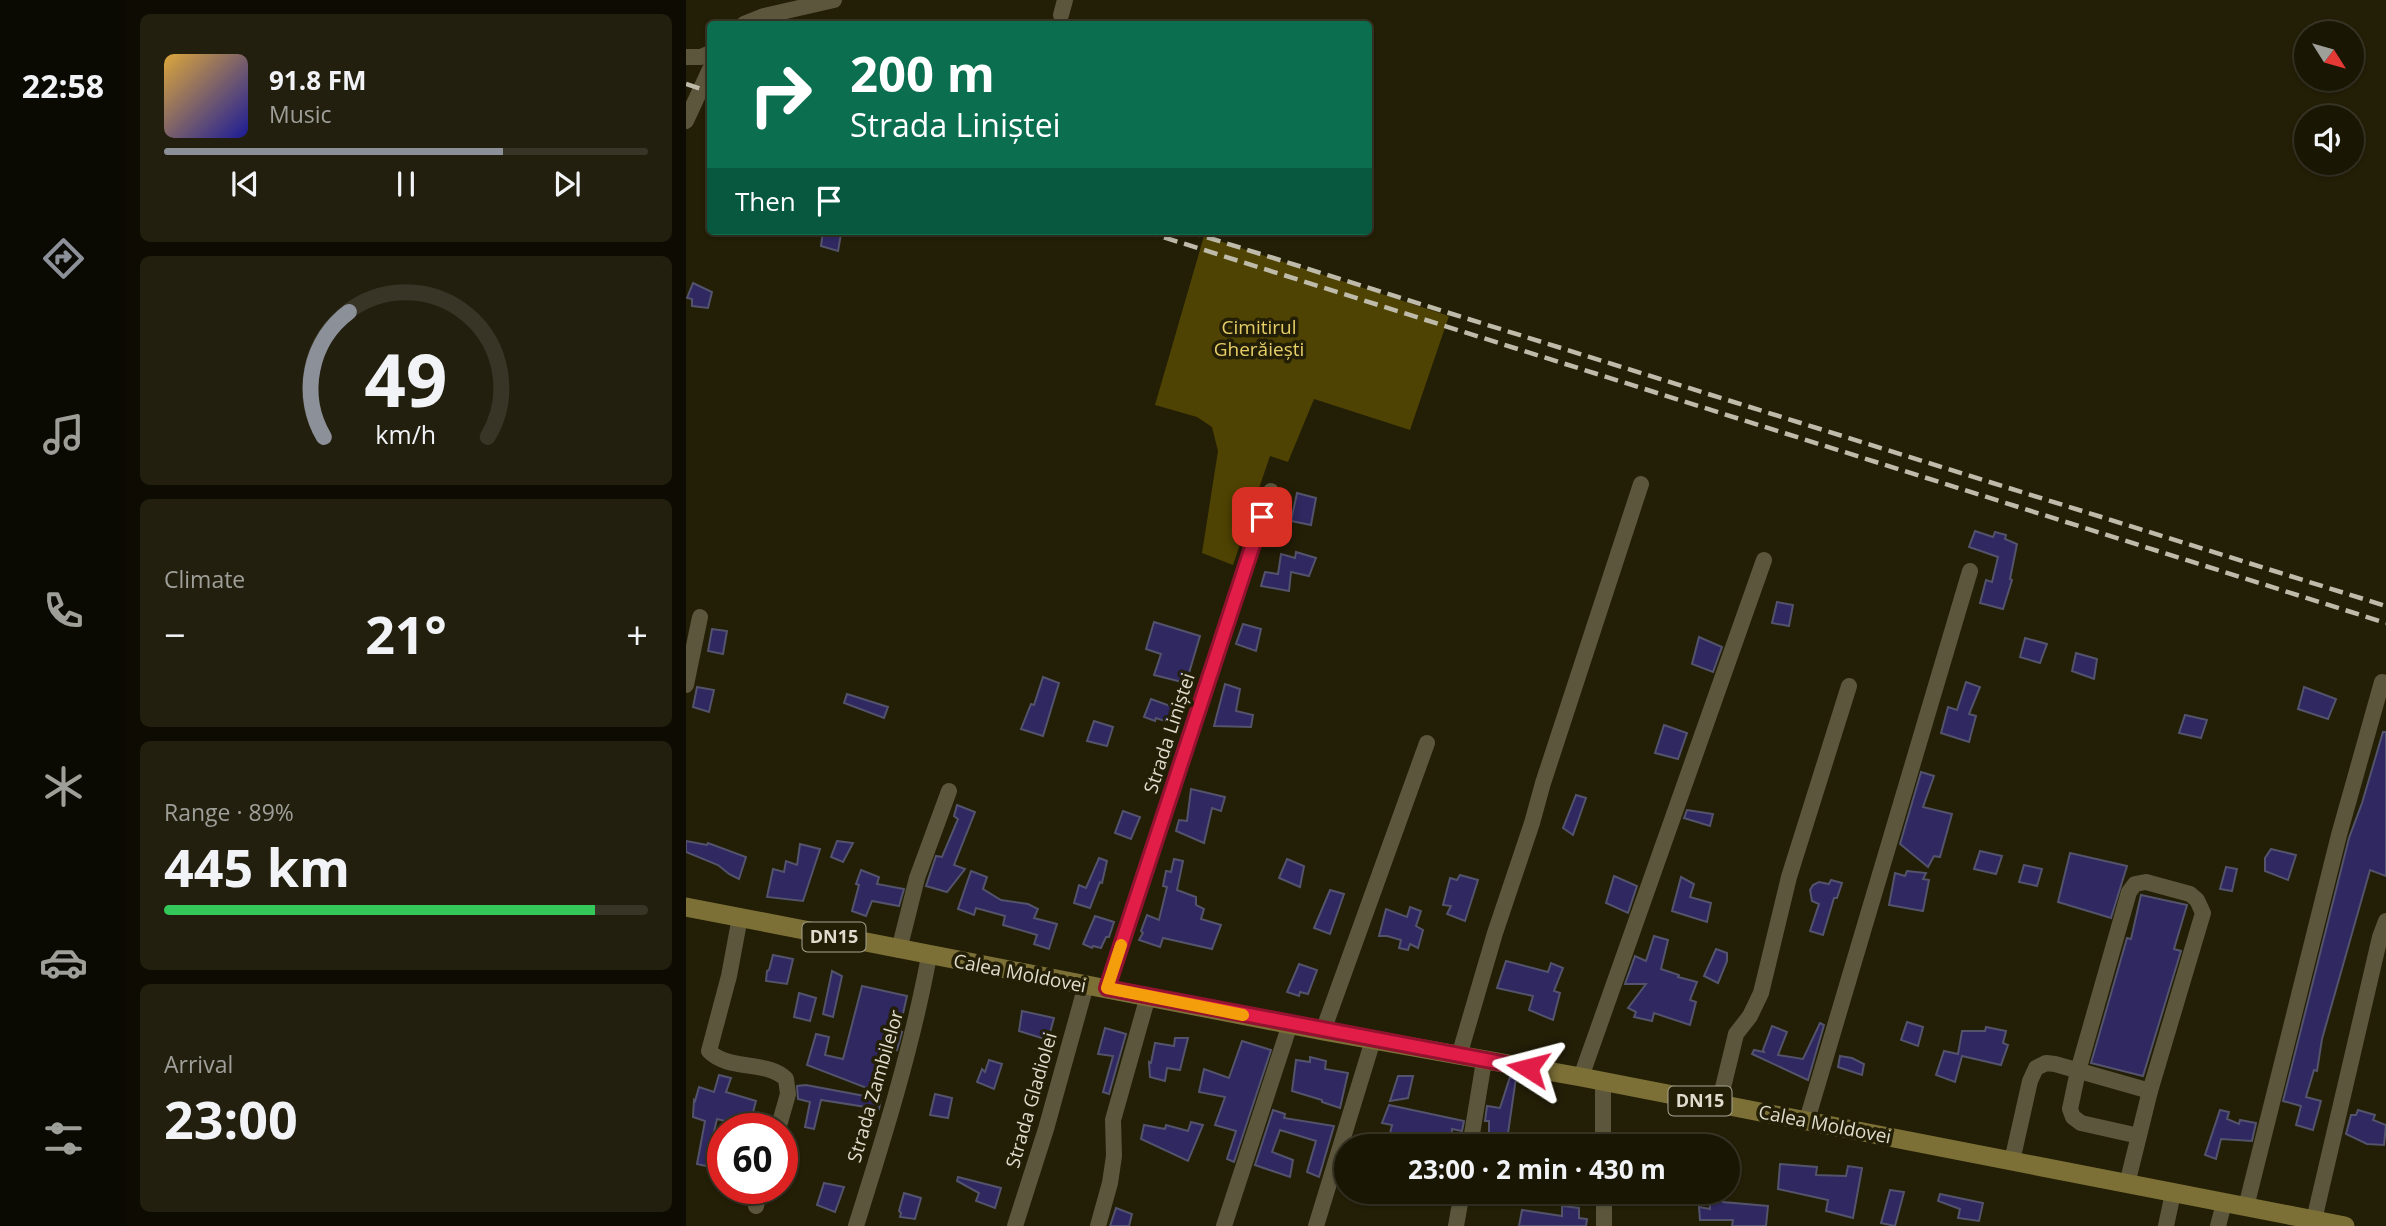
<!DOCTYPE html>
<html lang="en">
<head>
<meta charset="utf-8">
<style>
  body { margin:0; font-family:"Open Sans",sans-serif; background:#231f0e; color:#f1f3f6; height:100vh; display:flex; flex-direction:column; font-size:26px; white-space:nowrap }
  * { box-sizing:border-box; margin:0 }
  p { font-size:23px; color:#9f9f9a }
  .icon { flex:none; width:38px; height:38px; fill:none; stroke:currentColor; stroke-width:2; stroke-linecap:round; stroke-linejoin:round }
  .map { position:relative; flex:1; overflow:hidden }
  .side { display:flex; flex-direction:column; gap:14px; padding:14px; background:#0e0c02; width:560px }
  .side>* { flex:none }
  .guide { position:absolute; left:21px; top:21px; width:665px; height:214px; border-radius:7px; box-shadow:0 2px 5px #0004,0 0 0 2px #383526; background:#0b6e4f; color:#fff; overflow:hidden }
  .needle { width:46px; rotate:127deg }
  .controls { position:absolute; left:1608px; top:21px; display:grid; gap:14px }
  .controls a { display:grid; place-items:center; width:70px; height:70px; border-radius:50%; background:#1a1604; box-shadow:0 2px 5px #0004,0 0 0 2px #383526; font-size:35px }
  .speed { position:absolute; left:21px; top:1113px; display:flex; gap:14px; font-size:35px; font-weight:700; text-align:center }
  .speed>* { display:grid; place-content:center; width:91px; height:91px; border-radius:50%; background:#1a1604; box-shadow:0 2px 5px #0004,0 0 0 2px #383526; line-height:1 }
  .speed .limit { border:10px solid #d22; background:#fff; color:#111 }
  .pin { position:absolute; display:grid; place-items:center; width:60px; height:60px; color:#fff; margin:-30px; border-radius:14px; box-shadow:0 4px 10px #0006 }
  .me { position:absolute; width:77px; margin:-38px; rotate:279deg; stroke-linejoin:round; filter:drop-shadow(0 0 5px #0008) }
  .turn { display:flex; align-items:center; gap:24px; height:147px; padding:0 28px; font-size:32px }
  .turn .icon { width:91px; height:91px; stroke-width:2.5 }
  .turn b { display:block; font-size:49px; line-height:60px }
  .then { display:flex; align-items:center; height:66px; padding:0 28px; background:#0003; gap:14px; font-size:26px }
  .big { font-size:52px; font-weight:700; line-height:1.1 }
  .side .card { flex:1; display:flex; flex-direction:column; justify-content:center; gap:10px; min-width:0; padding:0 24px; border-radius:10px; background:#231f0e }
  .side .dial { align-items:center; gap:0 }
  .dial svg { height:182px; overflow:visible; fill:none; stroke:#383526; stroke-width:7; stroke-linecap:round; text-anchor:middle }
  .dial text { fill:#f1f3f6; stroke:none }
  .song { display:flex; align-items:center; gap:21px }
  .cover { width:84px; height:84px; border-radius:10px; background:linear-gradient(135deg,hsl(40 70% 55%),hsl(240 70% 35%)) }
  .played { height:7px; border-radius:4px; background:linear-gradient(90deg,#8c9099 70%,#383526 70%) }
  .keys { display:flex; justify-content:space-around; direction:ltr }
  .heat { display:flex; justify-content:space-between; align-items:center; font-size:38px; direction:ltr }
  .charge { height:10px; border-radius:5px; background:linear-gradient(90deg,#34c759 89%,#383526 0) }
  .trip { position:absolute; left:648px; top:1134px; width:406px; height:70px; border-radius:35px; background:#1a1604; box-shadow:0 2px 5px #0004,0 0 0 2px #383526; font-weight:700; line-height:70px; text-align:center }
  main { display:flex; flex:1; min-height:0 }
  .dock { display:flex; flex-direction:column; width:126px; justify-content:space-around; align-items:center; background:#0a0902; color:#9f9f9a }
  .dock .icon { width:49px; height:49px }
  .dock .on { color:#8c9099 }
  .dock b { font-size:32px; color:#f1f3f6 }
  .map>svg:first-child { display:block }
</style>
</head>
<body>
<main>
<nav class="dock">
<b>22:58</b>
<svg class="icon on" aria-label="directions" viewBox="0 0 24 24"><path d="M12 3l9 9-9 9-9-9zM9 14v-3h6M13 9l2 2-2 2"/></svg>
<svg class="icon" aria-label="music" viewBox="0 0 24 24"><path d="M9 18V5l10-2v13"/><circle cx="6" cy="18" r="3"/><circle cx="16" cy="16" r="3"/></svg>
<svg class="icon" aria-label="phone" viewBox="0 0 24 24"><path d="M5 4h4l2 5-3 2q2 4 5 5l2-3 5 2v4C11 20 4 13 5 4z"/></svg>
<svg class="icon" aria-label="climate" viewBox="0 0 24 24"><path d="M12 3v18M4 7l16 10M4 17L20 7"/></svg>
<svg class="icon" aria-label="car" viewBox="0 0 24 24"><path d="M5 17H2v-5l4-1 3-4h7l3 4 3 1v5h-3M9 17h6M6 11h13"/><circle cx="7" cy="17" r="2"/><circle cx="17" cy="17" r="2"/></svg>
<svg class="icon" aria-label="filters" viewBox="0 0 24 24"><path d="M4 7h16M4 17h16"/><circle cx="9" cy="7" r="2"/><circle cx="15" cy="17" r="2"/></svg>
</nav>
<section class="side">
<div class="card">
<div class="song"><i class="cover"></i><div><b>91.8 FM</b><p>Music</p></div></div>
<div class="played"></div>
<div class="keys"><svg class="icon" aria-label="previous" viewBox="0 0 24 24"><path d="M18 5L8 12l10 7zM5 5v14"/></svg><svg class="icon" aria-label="pause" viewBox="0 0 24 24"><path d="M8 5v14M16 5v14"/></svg><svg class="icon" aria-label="next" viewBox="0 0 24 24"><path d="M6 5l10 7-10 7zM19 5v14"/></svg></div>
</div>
<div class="card dial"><svg viewBox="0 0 100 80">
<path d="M14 69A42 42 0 1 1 86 69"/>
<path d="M14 69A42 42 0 0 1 25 14" stroke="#8c9099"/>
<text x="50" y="56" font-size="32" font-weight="700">49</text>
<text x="50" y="72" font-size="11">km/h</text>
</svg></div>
<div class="card"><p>Climate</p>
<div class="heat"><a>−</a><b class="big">21°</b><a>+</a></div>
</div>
<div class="card"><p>Range · 89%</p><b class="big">445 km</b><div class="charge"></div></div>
<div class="card"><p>Arrival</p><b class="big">23:00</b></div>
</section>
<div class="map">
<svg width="1700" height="1226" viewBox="0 0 1700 1226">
  <rect width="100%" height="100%" fill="#231e06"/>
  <path fill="#4f4303" d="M518 236 763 316 724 430 628 399 602 462 584 456 547 565 516 553 532 451 526 427 511 417 469 405Z"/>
  <g fill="#2f2861" stroke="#53536c" stroke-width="2">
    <path d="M137 231 155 234 152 251 135 246Z"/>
    <path d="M7 283 26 292 22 308 6 306V299L1 298Z"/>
    <path d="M611 493 630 498 625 525 605 521Z"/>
    <path d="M1289 531 1307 537 1309 532 1320 535 1319 539 1331 544 1324 579 1326 580 1317 609 1294 603 1300 580 1306 582 1312 557 1283 547Z"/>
    <path d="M610 552 630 558 623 576 605 572 603 591 575 586 579 572 592 574 595 554 609 558Z"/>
    <path d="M1091 602 1107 605 1103 626 1086 623Z"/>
    <path d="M468 622 514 636 500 683 468 675 475 654 460 649Z"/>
    <path d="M557 624 575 629 570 651 550 644Z"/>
    <path d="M26 629 41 631 37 654 22 651Z"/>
    <path d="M1013 637 1036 647 1027 672 1006 664Z"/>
    <path d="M1339 638 1361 644 1354 663 1334 657Z"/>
    <path d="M1390 653 1411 659 1408 679 1386 671Z"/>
    <path d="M357 677 373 683 357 736 335 729 345 704 348 705Z"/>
    <path d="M1280 682 1294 687 1283 714 1290 716 1283 742 1255 733 1262 707 1271 710Z"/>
    <path d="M539 684 554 689 550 711 567 715 565 727 528 726Z"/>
    <path d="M11 687 28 690 23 712 7 707Z"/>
    <path d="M1618 687 1650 699 1642 719 1612 709Z"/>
    <path d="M161 694 202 707 198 718 158 703Z"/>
    <path d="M465 699 490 708 485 723 470 718 469 721 458 717Z"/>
    <path d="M1499 715 1521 720 1515 738 1493 733Z"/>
    <path d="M408 721 427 727 421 746 401 741Z"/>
    <path d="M978 725 1001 733 992 759 969 753Z"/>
    <path d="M1697 732H1700V876L1684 870 1636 1039 1631 1071 1628 1070 1620 1097 1635 1101 1627 1130 1610 1125 1615 1106 1597 1101 1663 838 1676 803Z"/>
    <path d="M1235 772 1248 776 1237 807 1266 814 1254 857 1248 856 1242 867 1214 844Z"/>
    <path d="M505 789 539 797 535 811 526 808 518 843 490 831 493 820 501 821Z"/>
    <path d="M890 795 900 798 887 835 877 828Z"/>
    <path d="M271 805 289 812 268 865 279 869 261 892 240 886 250 856 256 857 272 819 268 816Z"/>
    <path d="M1001 810 1027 814 1024 826 998 818Z"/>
    <path d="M437 811 454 817 445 839 429 833Z"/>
    <path d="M0 841 21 845 22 843 60 857 53 879 43 874 32 865 0 852Z"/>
    <path d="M151 841 167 843 157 862 145 857Z"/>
    <path d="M114 844 134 849 117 901 81 897 87 869 98 872 100 861 111 865Z"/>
    <path d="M1585 849 1610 855 1602 880 1579 871V858Z"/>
    <path d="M1294 851 1316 856 1310 874 1288 869Z"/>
    <path d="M1384 853 1441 866 1425 918 1372 902Z"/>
    <path d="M413 858 421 861 416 883 414 882 404 908 388 903 393 885 400 888Z"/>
    <path d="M488 859 497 861 491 890 510 897V905L518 909 515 919 535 925 526 949 477 938 474 947 453 940 457 933 455 931 461 915 473 920 481 887 477 886 480 871 485 872Z"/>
    <path d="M601 859 618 866 614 887 593 878Z"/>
    <path d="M1338 865 1356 869 1351 886 1333 882Z"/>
    <path d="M1540 867 1551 869 1546 891 1534 889Z"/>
    <path d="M175 870 193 877 191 884 218 889 213 906 186 901 180 916 166 911 173 885 170 884Z"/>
    <path d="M285 871 301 877 297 889 315 900 342 904 352 909 348 918 371 924 363 949 348 944 351 935 317 925 319 916 290 908 288 915 272 909Z"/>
    <path d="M1221 871 1240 873 1237 879 1243 880 1237 911 1203 905 1209 873 1219 876Z"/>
    <path d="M774 875 792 880 779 921 761 914 765 906 757 905 764 878 771 880Z"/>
    <path d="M928 876 951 886 942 913 920 903Z"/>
    <path d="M995 877 1008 884 1004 897 1025 903 1021 922 986 911Z"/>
    <path d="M1145 880 1156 883 1151 898H1148L1137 935 1124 931 1133 904 1126 901 1124 890 1127 885 1133 882 1143 884Z"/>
    <path d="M644 890 658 894 644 934 628 928Z"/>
    <path d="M1455 895 1501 905 1488 949 1495 951 1457 1076 1405 1063 1441 938 1445 939Z"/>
    <path d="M724 907 735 911 730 926 737 930 732 948 724 944 722 950 713 948 715 940 701 936H693L700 909 721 917Z"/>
    <path d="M409 916 428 922 423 937H420L415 948 407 946 406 948 397 944Z"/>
    <path d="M968 936 982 940 975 969 993 975 992 977 1011 982 1004 1000 1010 1002 1004 1025 968 1013 966 1021 948 1017 950 1012 942 1008 960 984H939L949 956 960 961Z"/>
    <path d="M1030 949 1041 953V961L1032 983 1018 976Z"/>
    <path d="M87 955 107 959 101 984 80 981 81 971 83 970Z"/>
    <path d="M820 961 862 972 865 963 877 968 868 991 874 993 867 1020 843 1010 847 996 811 988Z"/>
    <path d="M613 964 631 970 622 994 614 992 613 996 601 992Z"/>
    <path d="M146 971 156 976 147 1017 137 1014Z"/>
    <path d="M176 986 221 996 213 1031 216 1032 211 1050 205 1049 193 1109 135 1100 128 1129 119 1127 124 1102 112 1099 111 1086 120 1085 179 1096 181 1088 121 1065 130 1034 143 1037 139 1055 157 1059Z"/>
    <path d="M113 993 130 998 124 1021 108 1017Z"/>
    <path d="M336 1011 368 1018 362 1040 333 1031Z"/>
    <path d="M1221 1022 1237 1027 1232 1046 1215 1040Z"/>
    <path d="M1134 1023 1138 1025 1122 1080 1066 1054 1068 1050 1078 1052 1077 1050 1086 1026 1101 1032 1092 1055 1117 1059Z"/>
    <path d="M1300 1027 1320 1031 1317 1043 1322 1045 1315 1065 1276 1056 1269 1082 1250 1075 1258 1051 1272 1054 1276 1031H1299Z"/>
    <path d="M419 1028 440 1034 423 1094 417 1092 427 1056 412 1054Z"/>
    <path d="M489 1038H502L494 1070 481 1068 479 1081 464 1077 463 1062 465 1063 469 1043 488 1046Z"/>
    <path d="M556 1041 585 1050 548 1162 541 1159 550 1131 529 1125 539 1097 513 1092 518 1069 543 1078Z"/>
    <path d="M1154 1056 1166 1058 1178 1064 1176 1075 1152 1067Z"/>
    <path d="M624 1057 640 1061 639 1069 662 1073 654 1108 636 1102V1100L606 1091 610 1060 624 1062Z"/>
    <path d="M303 1060 316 1064 308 1089 291 1082 296 1069 299 1072Z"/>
    <path d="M33 1075 45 1078 40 1092 70 1101 63 1127 31 1119 20 1166 11 1164 19 1121 7 1117 8 1100 9 1101 13 1087 28 1092Z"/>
    <path d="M712 1076H727L722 1098 704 1101Z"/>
    <path d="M824 1077 830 1078 821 1140 803 1136V1121H799L801 1106 814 1108Z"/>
    <path d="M249 1094 266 1098 262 1118 244 1115Z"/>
    <path d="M703 1105 778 1121 776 1131 766 1129 765 1142 752 1141 751 1146H701L706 1125 696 1123Z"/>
    <path d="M587 1110 599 1114 598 1118 648 1126 633 1177 621 1172 630 1141 594 1130 586 1152 607 1160 604 1177 569 1165Z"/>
    <path d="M1534 1110 1543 1112 1541 1119 1553 1124 1554 1120 1570 1123 1566 1141 1535 1139 1530 1159 1519 1155Z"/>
    <path d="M1672 1110 1689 1115 1687 1120 1700 1125 1698 1145 1681 1144 1660 1134 1665 1115H1670Z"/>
    <path d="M505 1122 517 1125 502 1161 455 1139 458 1125 479 1129 480 1125 502 1131Z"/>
    <path d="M1094 1164 1131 1167 1130 1175 1160 1176 1162 1166 1176 1168 1167 1218 1140 1211 1142 1200 1092 1189Z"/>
    <path d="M272 1177 315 1188 309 1208 290 1201 293 1193 271 1181Z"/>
    <path d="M138 1183 158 1187 149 1212 131 1205Z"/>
    <path d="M1204 1190 1218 1192 1209 1226 1195 1223Z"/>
    <path d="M1023 1192H1038L1037 1202 1082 1206 1080 1226H1046L1047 1220H1014L1013 1207 1024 1209Z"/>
    <path d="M218 1193 235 1198 229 1219 214 1217 215 1213 213 1211Z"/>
    <path d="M1254 1194 1297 1203 1293 1221 1272 1218 1274 1209 1252 1201Z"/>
    <path d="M876 1206 893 1208V1218L901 1219 900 1226H833L836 1210 876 1216Z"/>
    <path d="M430 1208 446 1214 443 1226H424Z"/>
  </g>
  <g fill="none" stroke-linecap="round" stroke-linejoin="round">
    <g stroke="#5b563c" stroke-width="16">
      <path d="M375 15 379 0"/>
      <path d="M58 24 78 16 148 0"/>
      <path d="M0 57H15L24 53"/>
      <path d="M0 121 24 69"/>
      <path d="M0 685 14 617"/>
      <path d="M54 917 43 976 23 1051C42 1071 81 1060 100 1079L102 1094 92 1129"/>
      <path d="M213 950 231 878 263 791"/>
      <path d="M421 988 585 491"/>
      <path d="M637 1031 741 743"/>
      <path d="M773 1056 809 933 846 823 857 783 955 484"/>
      <path d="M895 1077 1078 560"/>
      <path d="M917 1082V1146"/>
      <path d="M1033 1104 1050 1034 1064 1016 1075 993 1103 877 1163 686"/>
      <path d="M1121 1120 1284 571"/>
      <path d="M784 1146 798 1061"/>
      <path d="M1326 1161 1344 1081 1350 1068 1360 1063 1369 1064 1464 1091"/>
      <path d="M1441 1184 1464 1091 1517 913 1511 900 1504 894 1460 882 1449 884 1443 892 1392 1071 1384 1109 1387 1117 1395 1123 1453 1136"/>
      <path d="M918 1192V1226"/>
      <path d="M70 1206 75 1188"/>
      <path d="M1560 1207 1653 835 1696 682"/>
      <path d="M1628 1220 1694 937 1700 921"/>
      <path d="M170 1226C198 1137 226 1048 243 956"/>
      <path d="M329 1226 360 1129 400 985"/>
      <path d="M412 1226 424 1183 428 1156 427 1120 462 996"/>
      <path d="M538 1226 604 1024"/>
      <path d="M630 1226 687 1040"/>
      <path d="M770 1226 776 1192"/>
      <path d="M1480 1226 1487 1193"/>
      <path d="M1532 1226 1538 1203"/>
    </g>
    <path stroke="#7c7036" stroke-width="19" d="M0 907 637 1031 895 1077 1659 1226"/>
    <g stroke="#bebbaa" stroke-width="4.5" stroke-dasharray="14 7" stroke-linecap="butt">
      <path d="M0 84 24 92"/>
      <path d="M458 231 1700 623"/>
      <path d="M501 231 1700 606"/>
    </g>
  </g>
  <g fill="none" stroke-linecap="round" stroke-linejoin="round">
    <g stroke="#92132f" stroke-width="18">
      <path id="route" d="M576 517 421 988 842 1068"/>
    </g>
    <use href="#route" stroke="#e11d48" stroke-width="12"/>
    <path stroke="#f59e0b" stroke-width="12" d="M435 945 421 988 557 1015"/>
  </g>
  <g text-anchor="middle" stroke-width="7" stroke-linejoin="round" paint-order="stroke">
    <g fill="#231e06" stroke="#a7a391" stroke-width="2">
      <rect x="116.5" y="922.5" width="63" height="29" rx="5"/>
      <rect x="982.5" y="1086.5" width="63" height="29" rx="5"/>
    </g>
    <g font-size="18" font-weight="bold" fill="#dfdccd">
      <text x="148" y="943">DN15</text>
      <text x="1014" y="1107">DN15</text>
    </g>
    <g font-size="19" fill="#e6cf67" stroke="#231e06">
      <text x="573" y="334">Cimitirul<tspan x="573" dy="22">Gherăiești</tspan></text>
    </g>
    <g font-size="19" fill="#dfdccd" stroke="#231e06">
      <text transform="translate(483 733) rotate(-72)" y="7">Strada Liniștei</text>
      <text transform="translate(334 973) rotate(11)" y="7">Calea Moldovei</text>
      <text transform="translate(189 1086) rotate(-74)" y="7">Strada Zambilelor</text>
      <text transform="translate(345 1100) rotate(-74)" y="7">Strada Gladiolei</text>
      <text transform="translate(1139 1124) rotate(11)" y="7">Calea Moldovei</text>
    </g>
  </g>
</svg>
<div class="controls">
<a><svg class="needle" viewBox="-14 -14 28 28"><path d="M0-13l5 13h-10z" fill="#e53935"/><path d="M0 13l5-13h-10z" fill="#9f9f9a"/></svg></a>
<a><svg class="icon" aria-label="sound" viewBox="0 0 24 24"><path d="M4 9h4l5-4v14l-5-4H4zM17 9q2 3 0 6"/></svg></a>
</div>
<div class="speed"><div class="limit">60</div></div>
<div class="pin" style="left:576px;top:517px;background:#d93025"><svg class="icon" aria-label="arrive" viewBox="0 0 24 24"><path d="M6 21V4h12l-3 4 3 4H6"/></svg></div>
<svg class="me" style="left:842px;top:1068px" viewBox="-20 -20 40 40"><path d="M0-17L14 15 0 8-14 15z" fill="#e11d48" stroke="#fff" stroke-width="4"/></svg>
<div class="trip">23:00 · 2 min · 430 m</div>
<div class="guide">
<div class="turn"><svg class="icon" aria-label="right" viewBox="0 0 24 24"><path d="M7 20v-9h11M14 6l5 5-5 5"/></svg><div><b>200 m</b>Strada Liniștei</div></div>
<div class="then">Then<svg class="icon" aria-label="arrive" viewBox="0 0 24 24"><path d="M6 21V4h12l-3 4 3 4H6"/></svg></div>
</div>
</div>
</main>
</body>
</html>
